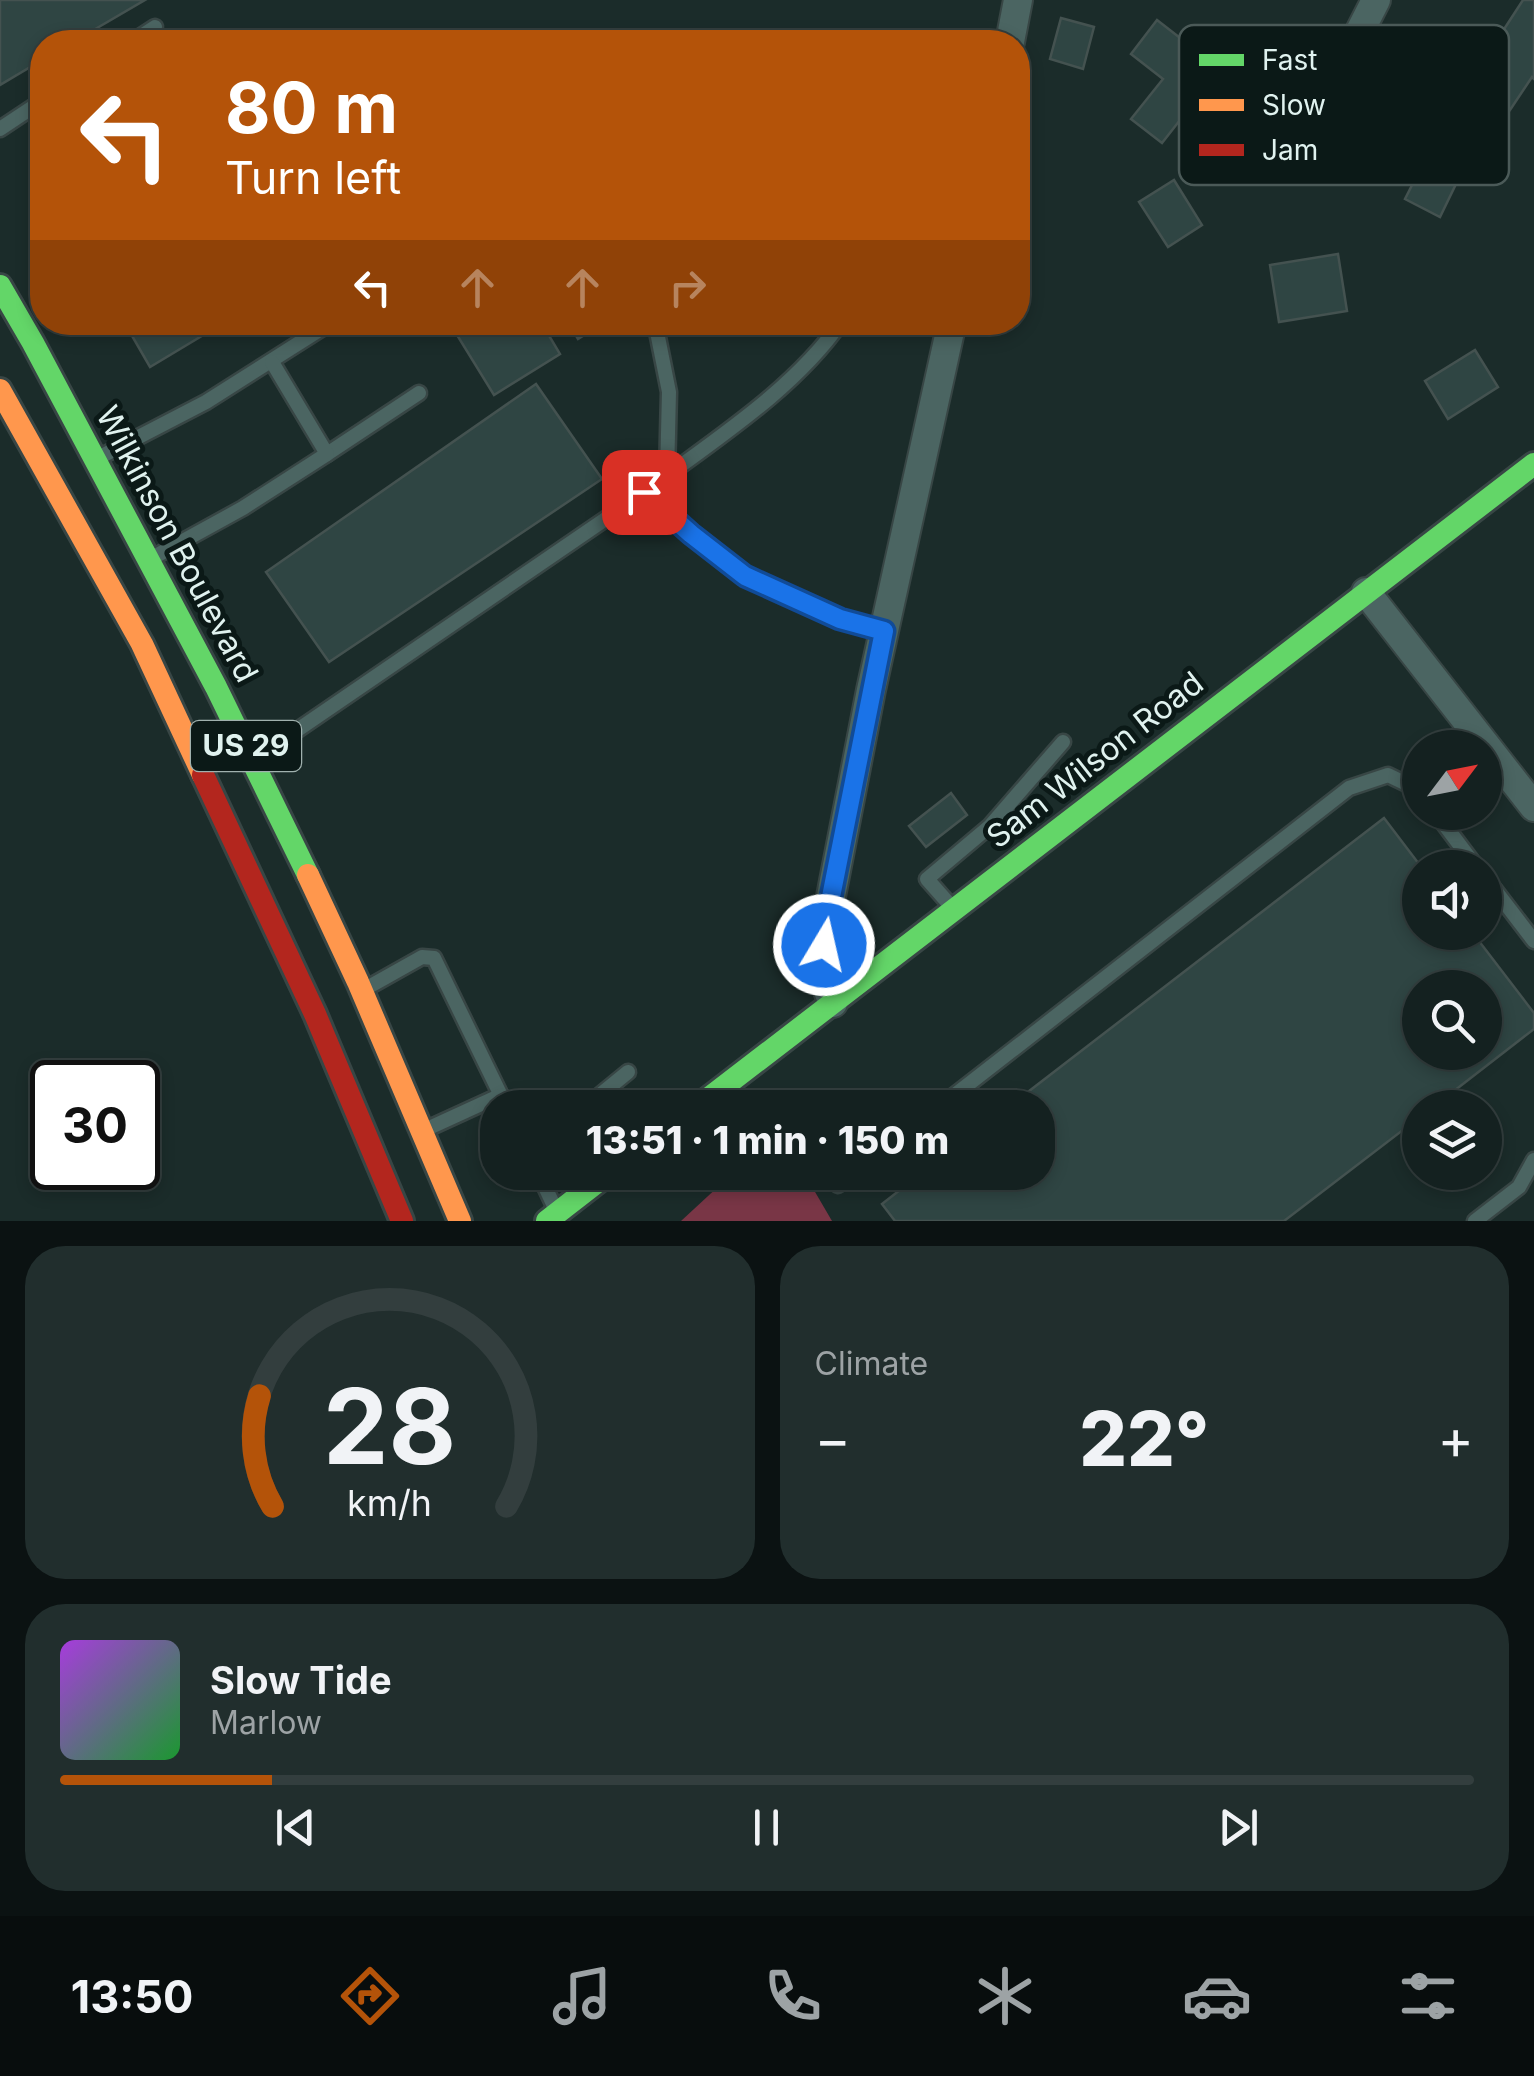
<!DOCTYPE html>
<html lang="en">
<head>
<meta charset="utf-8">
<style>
  body { margin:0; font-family:Inter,sans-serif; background:#212e2d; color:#f1f3f6; height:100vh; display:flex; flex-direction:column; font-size:38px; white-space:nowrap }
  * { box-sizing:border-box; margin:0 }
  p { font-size:32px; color:#9da3a5 }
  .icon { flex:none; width:55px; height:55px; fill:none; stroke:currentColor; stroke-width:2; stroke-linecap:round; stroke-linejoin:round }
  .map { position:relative; height:1221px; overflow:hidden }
  .side { display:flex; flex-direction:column; gap:25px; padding:25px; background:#0b1212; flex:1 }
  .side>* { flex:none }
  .top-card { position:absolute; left:30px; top:30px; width:1000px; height:305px; border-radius:40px; box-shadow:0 5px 15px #0003,0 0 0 2px #333e3e; background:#b45309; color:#fff; overflow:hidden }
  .needle { width:65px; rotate:58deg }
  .controls { position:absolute; left:1402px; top:730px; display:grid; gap:20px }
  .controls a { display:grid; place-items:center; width:100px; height:100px; border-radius:50%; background:#142120; box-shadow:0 5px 15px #0003,0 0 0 2px #333e3e; font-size:50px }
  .speed { position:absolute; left:30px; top:1060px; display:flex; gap:20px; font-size:50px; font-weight:700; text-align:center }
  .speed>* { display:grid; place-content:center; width:130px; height:130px; border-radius:50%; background:#142120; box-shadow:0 5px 15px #0003,0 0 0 2px #333e3e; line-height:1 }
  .speed .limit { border:5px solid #111; border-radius:15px; background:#fff; color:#111 }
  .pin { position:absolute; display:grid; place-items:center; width:85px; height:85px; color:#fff; margin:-42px; border-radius:20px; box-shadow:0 5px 15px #0006 }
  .me { position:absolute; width:110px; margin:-55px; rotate:9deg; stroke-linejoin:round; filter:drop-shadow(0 0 8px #0008) }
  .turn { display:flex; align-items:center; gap:35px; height:210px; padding:0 30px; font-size:45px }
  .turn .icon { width:130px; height:130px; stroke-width:2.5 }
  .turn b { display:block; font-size:70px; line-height:85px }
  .lanes { display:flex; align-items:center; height:95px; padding:0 30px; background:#0003; justify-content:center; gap:50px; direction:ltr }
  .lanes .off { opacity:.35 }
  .big { font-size:75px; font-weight:800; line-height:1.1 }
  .side .widget { flex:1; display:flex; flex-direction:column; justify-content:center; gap:15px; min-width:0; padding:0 35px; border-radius:40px; background:#212e2d }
  .side .dial { align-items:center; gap:0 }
  .dial svg { height:260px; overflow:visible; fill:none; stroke:#333e3e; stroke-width:7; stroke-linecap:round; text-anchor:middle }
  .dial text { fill:#f1f3f6; stroke:none }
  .song { display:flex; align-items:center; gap:30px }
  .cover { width:120px; height:120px; border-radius:15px; background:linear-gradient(135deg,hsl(280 70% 55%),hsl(130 70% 35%)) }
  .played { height:10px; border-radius:5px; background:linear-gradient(90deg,#b45309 15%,#333e3e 15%) }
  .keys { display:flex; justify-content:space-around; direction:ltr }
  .heat { display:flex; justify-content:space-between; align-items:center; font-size:55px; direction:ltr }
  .side .tiles { flex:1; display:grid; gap:25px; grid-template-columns:1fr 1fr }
  .widget:last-child { grid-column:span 2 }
  .trip { position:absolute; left:480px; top:1090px; width:575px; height:100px; border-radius:40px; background:#142120; box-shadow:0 5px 15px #0003,0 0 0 2px #333e3e; font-weight:800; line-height:100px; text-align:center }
  .tabs { display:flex; height:160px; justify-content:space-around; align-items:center; background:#080d0d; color:#9da3a5 }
  .tabs .icon { width:70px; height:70px }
  .tabs .on { color:#b45309 }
  .tabs b { font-size:45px; color:#f1f3f6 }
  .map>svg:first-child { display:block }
</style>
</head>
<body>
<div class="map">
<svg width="1534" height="1221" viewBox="0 0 1534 1221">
  <rect width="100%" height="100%" fill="#1b2c2a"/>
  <path fill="#793646" d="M734 1172 804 1173 832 1221H681Z"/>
  <g fill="#2f4543" stroke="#445250" stroke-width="2.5" fill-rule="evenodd">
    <path d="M0 0H145L73 42H42V60L0 85Z"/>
    <path d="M1523 0H1534V79L1532 77 1510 110 1469 83Z"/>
    <path d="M1061 18 1094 27 1083 69 1050 59Z"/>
    <path d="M1157 20 1220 69 1162 143 1131 119 1163 79 1131 54Z"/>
    <path d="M1437 136 1471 153 1440 217 1405 199Z"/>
    <path d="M1174 180 1202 225 1168 247 1139 202Z"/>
    <path d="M1338 254 1347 311 1279 322 1270 265Z"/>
    <path d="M124 322H225L150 367Z"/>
    <path d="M449 322H541L560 354 494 395Z"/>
    <path d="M568 322H605L578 339Z"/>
    <path d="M1475 350 1498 387 1448 419 1425 381Z"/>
    <path d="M536 384 602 479 329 662 266 572Z"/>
    <path d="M951 793 967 815 926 847 909 826Z"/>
    <path d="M1384 818 1422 868H1420V932H1472L1534 1013V1029L1432 1108H1420V1117L1284 1221H895L882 1204 923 1172H1038V1108H1007ZM1420 988H1485V1052H1420Z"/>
  </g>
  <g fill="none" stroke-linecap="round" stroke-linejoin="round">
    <g stroke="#384645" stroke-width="19">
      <g id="lane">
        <path d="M132 42 155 27"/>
        <path d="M0 129 42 101"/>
        <path d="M655 322 669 392 667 475"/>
        <path d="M327 454 419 393"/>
        <path d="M100 457 206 402 332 322"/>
        <path d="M645 492C711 442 793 391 841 322"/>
        <path d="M154 557 243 508 327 454 272 362"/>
        <path d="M258 757 645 492 691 534 745 577 840 619 884 631"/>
        <path d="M1435 812 1477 868"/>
        <path d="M1485 877 1534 941"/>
        <path d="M950 905 927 879 990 826 1063 742"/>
        <path d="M365 989 422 957 434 958 507 1108"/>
        <path d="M584 1108 628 1072"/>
        <path d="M938 1108 1349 788 1388 775 1417 789 1420 793"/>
        <path d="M429 1128 501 1095"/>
        <path d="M538 1172 555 1208"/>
        <path d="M838 1185 854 1172"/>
        <path d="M1475 1221 1519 1187 1534 1160"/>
      </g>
    </g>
    <g stroke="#384645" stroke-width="32">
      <g id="street">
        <path d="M1010 42 1018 0"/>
        <path d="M1307 135 1376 0"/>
        <path d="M1366 592 1534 807"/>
        <path d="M833 1003 821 973 827 917 871 690 952 322"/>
      </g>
    </g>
    <g stroke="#384645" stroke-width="28">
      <g id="fast">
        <path d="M0 286 33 343 216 687 308 875"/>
        <path d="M696 1108 1534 464"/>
        <path d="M547 1221 610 1172"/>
      </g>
    </g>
    <g stroke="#384645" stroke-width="28">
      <g id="slow">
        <path d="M0 390 142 644 203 775"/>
        <path d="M308 875 358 982 460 1221"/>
      </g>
    </g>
    <g stroke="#384645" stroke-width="28">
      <path id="jam" d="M203 775 315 1014 402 1221"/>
    </g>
    <use href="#lane" stroke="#4b6562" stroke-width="14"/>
    <use href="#street" stroke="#4b6562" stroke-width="28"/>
    <use href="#fast" stroke="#63d668" stroke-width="22"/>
    <use href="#slow" stroke="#ff974d" stroke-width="22"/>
    <use href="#jam" stroke="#b3261e" stroke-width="22"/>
  </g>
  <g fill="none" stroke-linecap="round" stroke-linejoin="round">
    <g stroke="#114b97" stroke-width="25">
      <path id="route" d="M644 492 691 534 745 576 840 619 884 631 827 917 824 945"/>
    </g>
    <use href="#route" stroke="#1a73e8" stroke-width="18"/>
  </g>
  <g text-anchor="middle" stroke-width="10" stroke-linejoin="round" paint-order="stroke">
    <rect fill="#0b1917" stroke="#a0b1ae" stroke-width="2.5" x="191" y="721" width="110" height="50" rx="8"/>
    <g font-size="30" font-weight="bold" fill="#e0f2ef">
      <text x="246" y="756">US 29</text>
    </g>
    <g font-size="32" fill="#e0f2ef" stroke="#0b1917">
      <text transform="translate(177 544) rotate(62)" y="11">Wilkinson Boulevard</text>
      <text transform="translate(1095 760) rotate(-38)" y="11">Sam Wilson Road</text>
    </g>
  </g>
  <rect x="1179" y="25" width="330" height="160" rx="15" fill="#0b1917" stroke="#4b5a58" stroke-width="2.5"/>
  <rect x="1199" y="54" width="45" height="12" fill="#63d668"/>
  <rect x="1199" y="99" width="45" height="12" fill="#ff974d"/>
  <rect x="1199" y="144" width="45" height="12" fill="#b3261e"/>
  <g font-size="28" fill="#e0f2ef">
    <text x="1262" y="70">Fast</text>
    <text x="1262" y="115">Slow</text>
    <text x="1262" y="160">Jam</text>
  </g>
</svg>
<div class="controls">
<a><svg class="needle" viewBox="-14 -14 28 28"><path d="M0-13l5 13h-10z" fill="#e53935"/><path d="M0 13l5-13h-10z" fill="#9da3a5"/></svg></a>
<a><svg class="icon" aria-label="sound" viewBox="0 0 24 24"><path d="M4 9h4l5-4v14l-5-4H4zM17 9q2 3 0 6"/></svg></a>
<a><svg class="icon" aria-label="search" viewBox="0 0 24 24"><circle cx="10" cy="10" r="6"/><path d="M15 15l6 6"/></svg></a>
<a><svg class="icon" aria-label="layers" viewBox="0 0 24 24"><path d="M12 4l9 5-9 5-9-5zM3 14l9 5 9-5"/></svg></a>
</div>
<div class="speed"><div class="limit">30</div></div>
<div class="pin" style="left:644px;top:492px;background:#d93025"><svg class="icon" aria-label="arrive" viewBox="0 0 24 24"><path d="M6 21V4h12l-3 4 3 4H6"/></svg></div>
<svg class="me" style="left:824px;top:945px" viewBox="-20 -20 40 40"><circle r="17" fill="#1a73e8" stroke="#fff" stroke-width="3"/><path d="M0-11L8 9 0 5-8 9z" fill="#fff"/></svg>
<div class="trip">13:51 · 1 min · 150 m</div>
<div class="top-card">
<div class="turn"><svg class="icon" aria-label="left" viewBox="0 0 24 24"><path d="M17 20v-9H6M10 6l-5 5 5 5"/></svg><div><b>80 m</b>Turn left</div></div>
<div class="lanes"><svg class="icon" aria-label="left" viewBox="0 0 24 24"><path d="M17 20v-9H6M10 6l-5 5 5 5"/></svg><svg class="icon off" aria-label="ahead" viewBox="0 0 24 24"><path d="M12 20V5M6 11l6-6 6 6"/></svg><svg class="icon off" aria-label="ahead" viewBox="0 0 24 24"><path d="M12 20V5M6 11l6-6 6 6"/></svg><svg class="icon off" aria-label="right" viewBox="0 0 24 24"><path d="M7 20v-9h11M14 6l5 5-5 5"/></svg></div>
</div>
</div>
<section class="side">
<div class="tiles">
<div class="widget dial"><svg viewBox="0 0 100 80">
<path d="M14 69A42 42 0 1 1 86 69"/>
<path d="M14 69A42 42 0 0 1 10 35" stroke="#b45309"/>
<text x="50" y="56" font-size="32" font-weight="700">28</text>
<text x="50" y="72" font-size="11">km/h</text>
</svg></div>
<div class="widget"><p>Climate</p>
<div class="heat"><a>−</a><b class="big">22°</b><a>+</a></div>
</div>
<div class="widget">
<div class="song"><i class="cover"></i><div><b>Slow Tide</b><p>Marlow</p></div></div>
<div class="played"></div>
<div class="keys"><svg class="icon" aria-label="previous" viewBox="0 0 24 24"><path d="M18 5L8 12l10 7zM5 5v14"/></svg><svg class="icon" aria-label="pause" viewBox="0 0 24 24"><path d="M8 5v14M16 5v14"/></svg><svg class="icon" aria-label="next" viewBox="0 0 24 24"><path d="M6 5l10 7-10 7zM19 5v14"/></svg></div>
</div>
</div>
</section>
<nav class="tabs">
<b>13:50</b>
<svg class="icon on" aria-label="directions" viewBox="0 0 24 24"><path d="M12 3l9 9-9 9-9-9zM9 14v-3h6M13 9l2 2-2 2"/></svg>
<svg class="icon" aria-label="music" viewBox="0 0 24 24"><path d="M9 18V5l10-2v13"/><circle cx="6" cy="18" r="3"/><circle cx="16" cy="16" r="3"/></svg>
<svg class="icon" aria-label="phone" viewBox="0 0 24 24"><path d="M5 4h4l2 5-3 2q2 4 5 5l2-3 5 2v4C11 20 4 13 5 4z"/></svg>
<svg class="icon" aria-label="climate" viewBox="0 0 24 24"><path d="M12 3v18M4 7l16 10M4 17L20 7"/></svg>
<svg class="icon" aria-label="car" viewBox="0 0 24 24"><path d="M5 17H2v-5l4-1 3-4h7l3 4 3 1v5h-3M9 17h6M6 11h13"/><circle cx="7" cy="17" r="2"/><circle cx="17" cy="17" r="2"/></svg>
<svg class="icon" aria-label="filters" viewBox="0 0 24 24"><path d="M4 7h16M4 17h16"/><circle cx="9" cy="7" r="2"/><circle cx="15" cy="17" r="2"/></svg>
</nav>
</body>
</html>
